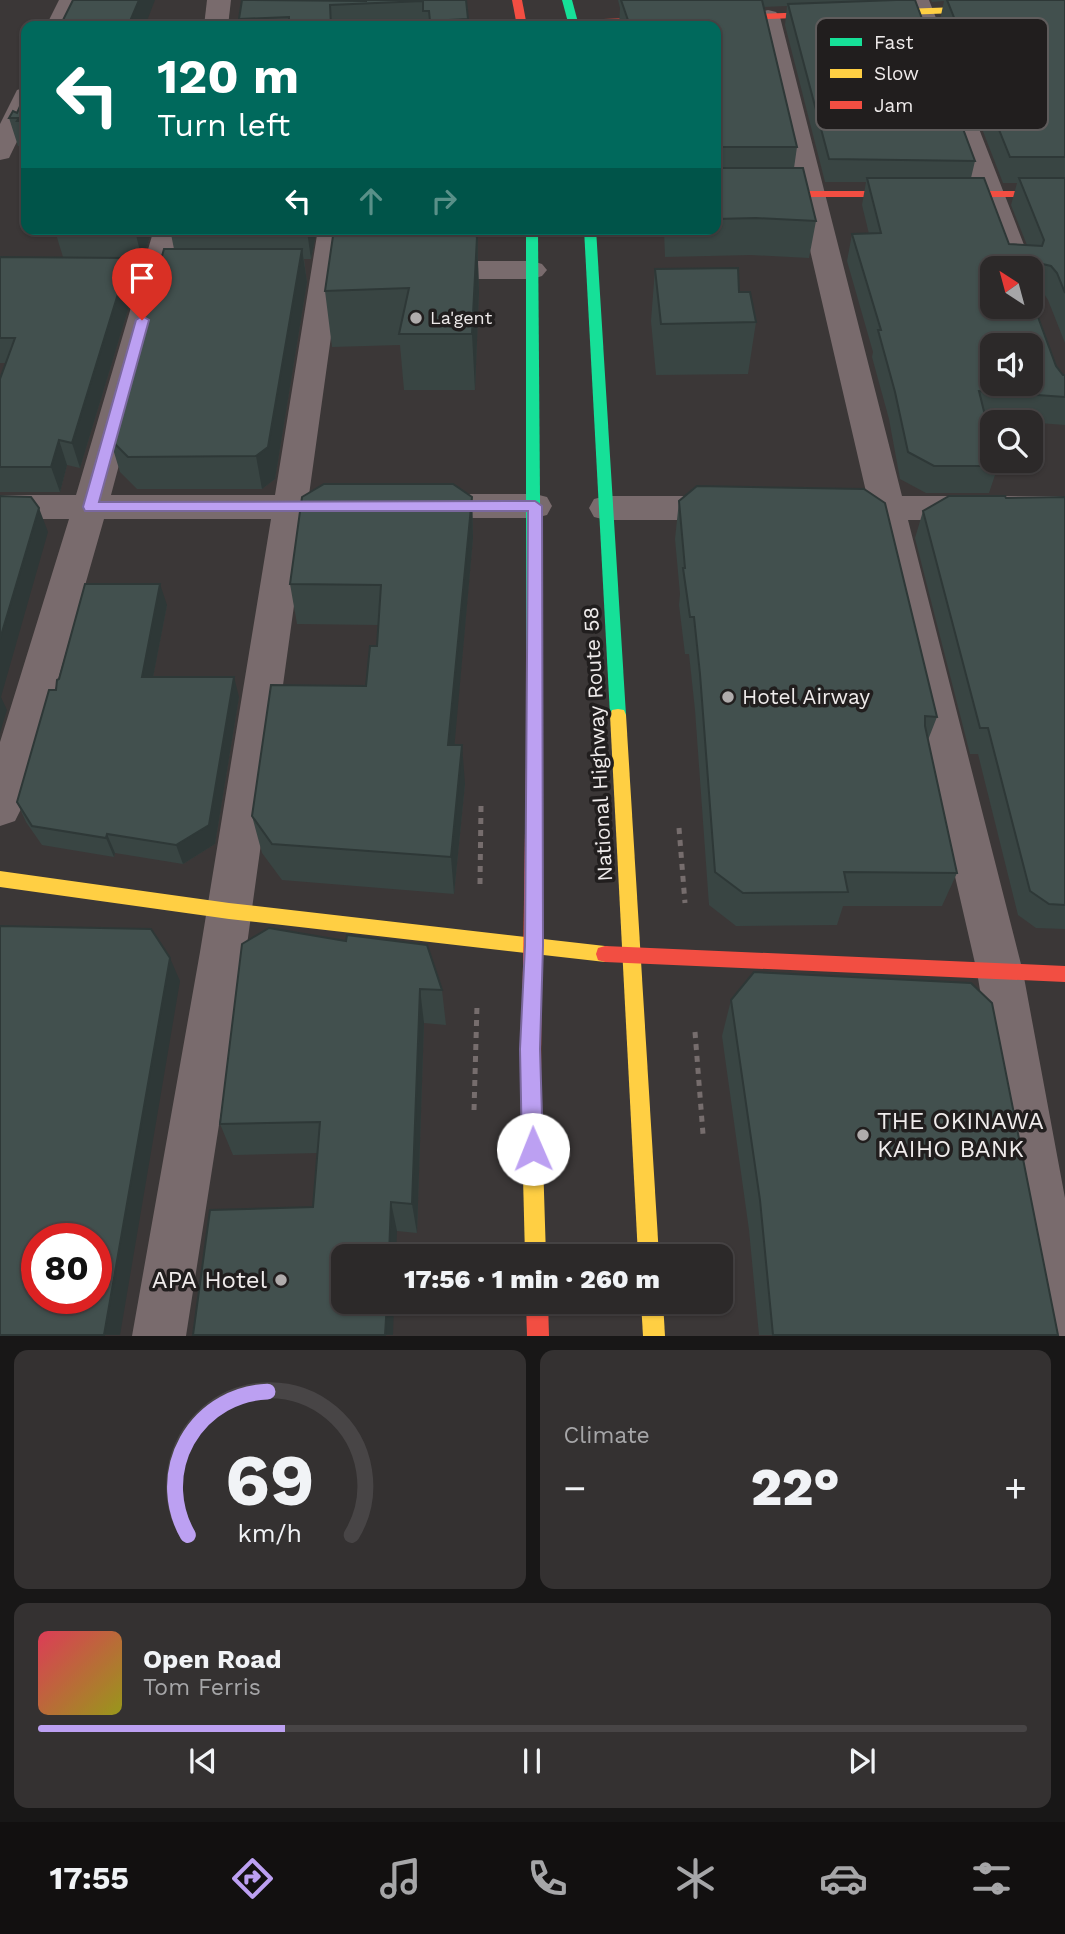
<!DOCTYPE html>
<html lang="en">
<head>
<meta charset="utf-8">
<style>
  body { margin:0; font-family:"Work Sans",sans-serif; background:#343131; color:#f1f3f6; height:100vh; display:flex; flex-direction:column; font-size:26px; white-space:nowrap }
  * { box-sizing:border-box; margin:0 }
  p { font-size:23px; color:#a6a6a8 }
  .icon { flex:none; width:38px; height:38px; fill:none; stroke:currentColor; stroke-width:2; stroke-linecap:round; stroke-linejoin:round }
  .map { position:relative; height:1336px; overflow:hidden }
  .side { display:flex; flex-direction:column; gap:14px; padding:14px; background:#181717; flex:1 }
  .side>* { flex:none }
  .top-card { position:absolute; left:21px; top:21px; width:700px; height:214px; border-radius:14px; box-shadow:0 2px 5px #0004,0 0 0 2px #484546; background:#00695c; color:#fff; overflow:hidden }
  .needle { width:46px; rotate:324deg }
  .buttons { position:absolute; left:980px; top:256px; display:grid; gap:14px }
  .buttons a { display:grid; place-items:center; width:63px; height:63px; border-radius:14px; background:#2c2929; box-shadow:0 2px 5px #0004,0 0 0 2px #484546; font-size:35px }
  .speed { position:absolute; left:21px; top:1223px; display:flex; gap:14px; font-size:35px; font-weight:700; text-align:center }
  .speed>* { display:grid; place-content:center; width:91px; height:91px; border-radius:50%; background:#2c2929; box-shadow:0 2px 5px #0004,0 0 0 2px #484546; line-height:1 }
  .speed .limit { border:10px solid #d22; background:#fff; color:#111 }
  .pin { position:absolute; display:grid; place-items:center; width:60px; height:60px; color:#fff; margin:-72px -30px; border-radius:50% 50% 50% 0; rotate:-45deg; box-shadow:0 0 7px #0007 }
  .pin .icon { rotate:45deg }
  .me { position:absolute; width:77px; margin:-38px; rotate:359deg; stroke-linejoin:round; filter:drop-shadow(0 0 5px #0008) }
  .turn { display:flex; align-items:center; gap:24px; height:147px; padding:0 21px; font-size:32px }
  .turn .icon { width:91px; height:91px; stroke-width:2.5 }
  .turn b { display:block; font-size:49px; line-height:60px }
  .lanes { display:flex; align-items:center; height:66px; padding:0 21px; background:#0003; justify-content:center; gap:35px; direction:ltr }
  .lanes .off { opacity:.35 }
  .big { font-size:52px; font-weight:800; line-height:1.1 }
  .side .widget { flex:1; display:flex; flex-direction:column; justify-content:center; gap:10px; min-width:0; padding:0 24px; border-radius:14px; background:#343131 }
  .side .dial { align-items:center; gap:0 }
  .dial svg { height:182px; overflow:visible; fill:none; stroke:#484546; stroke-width:7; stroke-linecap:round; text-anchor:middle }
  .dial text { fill:#f1f3f6; stroke:none }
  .song { display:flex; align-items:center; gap:21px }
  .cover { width:84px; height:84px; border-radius:10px; background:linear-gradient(135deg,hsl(350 70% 55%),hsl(60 70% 35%)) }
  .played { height:7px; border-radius:4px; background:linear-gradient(90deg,#bca0f2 25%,#484546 25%) }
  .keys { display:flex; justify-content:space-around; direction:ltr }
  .heat { display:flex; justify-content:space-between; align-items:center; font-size:38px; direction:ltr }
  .side .tiles { flex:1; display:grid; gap:14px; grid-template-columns:1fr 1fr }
  .widget:last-child { grid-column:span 2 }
  .trip { position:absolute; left:331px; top:1244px; width:402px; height:70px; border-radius:14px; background:#2c2929; box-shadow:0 2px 5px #0004,0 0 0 2px #484546; font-weight:800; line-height:70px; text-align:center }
  .tab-bar { display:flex; height:112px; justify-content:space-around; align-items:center; background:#121010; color:#a6a6a8 }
  .tab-bar .icon { width:49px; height:49px }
  .tab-bar .on { color:#bca0f2 }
  .tab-bar b { font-size:32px; color:#f1f3f6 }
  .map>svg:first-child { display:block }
</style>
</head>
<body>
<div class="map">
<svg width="1065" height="1336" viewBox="0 0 1065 1336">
  <rect width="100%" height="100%" fill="#3b3737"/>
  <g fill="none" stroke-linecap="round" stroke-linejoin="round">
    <g stroke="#766d6d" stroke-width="5" stroke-dasharray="6 6" stroke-linecap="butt">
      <path d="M679 828 685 903"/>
      <path d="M480 884 481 806"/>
      <path d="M695 1032 703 1134"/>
      <path d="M474 1110 477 1006"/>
    </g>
    <g fill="#796b6d" fill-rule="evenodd">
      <path d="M59 0H83L70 26H46Z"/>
      <path d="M207 0H231L228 26H204Z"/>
      <path d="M905 0H929L1033 268 1031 271V268H1003Z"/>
      <path d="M768 10 776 12 780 17 902 496H1065V520H908L1023 972 1065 1198V1336H1037L977 972 873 520 851 517 846 508 851 499 867 496 756 17 760 12Z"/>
      <path d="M26 87V123L9 158 0 160V124L17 90Z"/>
      <path d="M154 229H182L111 495H275L318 229H346L309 495 328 498 333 507 328 516 306 519 246 952 186 1336H132L200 952 271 519H104L21 809 15 821 0 826V742L69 519H0V495H76Z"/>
      <path d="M426 261H532L542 264 547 270 542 276 532 279H426L416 276 411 270 416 264Z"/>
      <path d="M419 494H535L547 497 552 506 547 515 535 518H419L407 515 402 506 407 497Z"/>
      <path d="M606 496H730L742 499 747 508 742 517 730 520H606L594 517 589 508 594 499Z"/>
    </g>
    <g fill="#16e098" fill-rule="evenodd">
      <path d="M562 0H572L579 26H569Z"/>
      <path d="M526 229H538L542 766 540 771 534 773 528 771 526 766Z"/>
      <path d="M584 229H596L626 715 624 720H612L610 715Z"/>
    </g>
    <g fill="#ffcf43" fill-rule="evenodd">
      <path d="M1065 3V9L903 15 898 12 903 9Z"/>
      <path d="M618 709 624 710 626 715 659 1256H638L610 715 612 710Z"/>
      <path d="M0 871 229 903 605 946 612 948 614 954 612 960 605 962 229 919 0 887Z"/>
      <path d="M531 1088 538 1091 541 1098 546 1256H525L521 1098 524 1091Z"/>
      <path d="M641 1302H663L665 1336H643Z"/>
    </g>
    <g fill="#f24e42" fill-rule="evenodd">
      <path d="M512 0H522L527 26H517Z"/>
      <path d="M903 9 906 10V14L573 26 568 23 573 20Z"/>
      <rect x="716" y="191" width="349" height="6"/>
      <path d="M534 759 540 761 542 766 541 1098 538 1105 531 1108 524 1105 521 1098 526 766 528 761Z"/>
      <path d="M605 946 1065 966V982L605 962 598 960 596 954 598 948Z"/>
      <path d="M526 1302H548L549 1336H527Z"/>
    </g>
  </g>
  <g fill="#394543">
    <path d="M466 0 468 26H240L239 19 342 1Z"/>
    <path d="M618 0H915L975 161 971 178 1009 244 1027 245 1011 205 1017 183H1003L940 20 944 1 932 2 931 0H1065V343L1048 300 1043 292 1032 291 1031 296V268H992L1056 366 1063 375H1065V425L986 419 998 466 989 493H926L900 479 889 419 872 357 873 352 847 261 852 234H869L862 205 866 182H825L785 25 787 6 763 7 797 147 794 168 816 221 809 258 751 255 665 257 664 229H716V26H619L620 8Z"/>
    <path d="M26 93V149L25 146H18L9 118 17 113Z"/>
    <path d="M56 229H153L142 259H130L136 283 80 468 67 465 60 492H0V379L6 363H0V257H63L55 231Z"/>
    <path d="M170 229H317L311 259H304L307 282 275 479 262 489H137L120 472 110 439 174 249Z"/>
    <path d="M334 229H477L479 292 475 390H404L400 345 332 347 325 291Z"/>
    <path d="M655 269 739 292 756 322 748 374 656 375 651 321Z"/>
    <path d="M472 497 473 538 454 745 465 784 454 894 282 880 262 853 252 816 366 686 377 646 378 625 297 624 290 584Z"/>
    <path d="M1065 497V929L1036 928 1018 915 978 754H970L915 538 923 511 1006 498Z"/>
    <path d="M679 501 937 717 928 740 957 873 942 906H843L837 925 736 926 709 905 695 710 689 654H685L679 605 680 594 675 539Z"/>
    <path d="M167 605 153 677 239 697 215 844 183 864 115 853 114 857 42 845 26 822 17 802 59 679Z"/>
    <path d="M242 944 442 990 446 1025 424 1023 417 1233 397 1231 313 1207 318 1153 233 1155 220 1124Z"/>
    <path d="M731 1000 1058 1335H759L749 1230 722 1036Z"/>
  </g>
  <g fill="#2e3837">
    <path d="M139 0H155L145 26H128Z"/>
    <path d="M720 147 716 184 717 150Z"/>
    <path d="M136 229H153L142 259 135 231Z"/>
    <path d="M307 229H317L311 259 307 231Z"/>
    <path d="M473 229H477L474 259 473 230Z"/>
    <path d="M477 237 479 292 475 390 472 334Z"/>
    <path d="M302 249 307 282 275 479 262 489 256 456Z"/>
    <path d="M129 258 136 283 80 468 72 443Z"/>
    <path d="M59 440 67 465 60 492 51 467Z"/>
    <path d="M472 497 473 538 451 784 448 745Z"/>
    <path d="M39 508 48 532 1 697 7 710 0 733V639Z"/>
    <path d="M160 584 167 605 149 698 142 677Z"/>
    <path d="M234 677 239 697 215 844 183 864 176 845Z"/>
    <path d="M462 745 465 784 454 894 451 857Z"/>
    <path d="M107 834 115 853 114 857 106 838Z"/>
    <path d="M170 958 180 981 120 1335H104Z"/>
    <path d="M420 989 424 1023 417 1233 412 1204Z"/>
    <path d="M391 1202 397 1231 396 1256H389Z"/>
    <path d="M387 1302H394L393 1335H385Z"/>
  </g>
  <g fill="#42504e" stroke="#2e3837" stroke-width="2" fill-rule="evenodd">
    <path d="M73 0H139L128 26H60Z"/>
    <path d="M242 0 366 1V0H466L468 19 430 21 429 11H423V1L330 5 331 26H289V17L239 19Z"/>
    <path d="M621 0H762L797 147H720L717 150V166L720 168H803L816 221 756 218 716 219V26H630Z"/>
    <path d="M896 0H915L975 161 829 159 788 4Z"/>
    <path d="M947 0H1065V157H1010Z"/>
    <path d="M26 93V121H17L19 118H9L13 111 17 113Z"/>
    <path d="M867 178H984L1009 244 1042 246 1044 240 1019 178H1065V293L1057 273 1051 266 1038 263 1037 277H1031V268H992V306H1031V298L1056 366 1063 375H1065V397L979 391 992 444V460H996L998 466H934L908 452 895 392 878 330H881L852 234 881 233ZM992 345H1031V383H992Z"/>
    <path d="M56 229H136L135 231H55Z"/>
    <rect x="170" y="229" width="137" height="2"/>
    <path d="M334 229H469V232L477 237 472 334H399L409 288 325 291Z"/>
    <path d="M164 249H302L268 447 256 456 128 457 110 439Z"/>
    <path d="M0 257 129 258 72 443 59 440 51 467H0V379L15 338H0Z"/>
    <path d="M738 268 739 292H750L756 322 661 324 655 269Z"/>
    <path d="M324 484H453L472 497 448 745H462L451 857 272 844 252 816 271 685 366 686 370 646H377L381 585 290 584 302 497Z"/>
    <path d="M697 486 864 489 885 503 937 717 925 716V726L957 873 844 872 848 892 743 893 715 872 700 674 694 617H690L683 568H685L679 501Z"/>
    <path d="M0 496 31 497 39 508 0 639Z"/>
    <path d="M949 496H1005L1006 498 1065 497V905L1049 904 1030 891 988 728H980L923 511Z"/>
    <path d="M85 584H160L142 677H234L209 825 176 845 107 834 106 838 32 826 17 802 49 690H56L57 680 59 679Z"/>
    <path d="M0 926 151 929 170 958 104 1335H0ZM37 1239H96V1298H37Z"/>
    <path d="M269 928 346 941 347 935 427 945 442 990 420 989 412 1204 391 1202 389 1256H343V1302H387L385 1335H193L210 1210 313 1207 320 1122 220 1124 242 944Z"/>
    <path d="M754 972 971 983 992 1003 1058 1335H773L760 1200 731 1000Z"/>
  </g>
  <path fill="#bca0f2" stroke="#7a689d" stroke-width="2" d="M142 316 149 320 99 502 535 501 542 506 543 946 540 1049 543 1149 540 1156 533 1159 525 1156 522 1149 520 1049 525 946 528 511H85L83 507 136 320Z"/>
  <g fill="#b0acac" stroke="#211e1e" stroke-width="2.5">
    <circle cx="416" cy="318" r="7"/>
    <circle cx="728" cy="697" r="7"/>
    <circle cx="863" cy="1135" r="7"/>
    <circle cx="281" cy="1280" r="7"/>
  </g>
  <g text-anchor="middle" stroke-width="7" stroke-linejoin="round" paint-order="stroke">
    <g font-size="18" fill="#efebeb" stroke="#211e1e" text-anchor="start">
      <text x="430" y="324">La'gent</text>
    </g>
    <g font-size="21" fill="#efebeb" stroke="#211e1e" text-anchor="start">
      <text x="742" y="704">Hotel Airway</text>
    </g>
    <g font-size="21" fill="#efebeb" stroke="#211e1e">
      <text transform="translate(598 744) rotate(-93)" y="7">National Highway Route 58</text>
    </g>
    <g font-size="24" fill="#efebeb" stroke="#211e1e" text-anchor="start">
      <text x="877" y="1129">THE OKINAWA<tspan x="877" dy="28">KAIHO BANK</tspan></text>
      <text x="267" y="1288" text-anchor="end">APA Hotel</text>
    </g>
  </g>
  <rect x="816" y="18" width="232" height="112" rx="10" fill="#211e1e" stroke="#5f5c5c" stroke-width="2"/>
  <rect x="830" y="38" width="32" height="8" fill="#16e098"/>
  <rect x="830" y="69" width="32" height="9" fill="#ffcf43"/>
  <rect x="830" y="101" width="32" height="8" fill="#f24e42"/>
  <g font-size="19" fill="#efebeb">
    <text x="874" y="49">Fast</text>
    <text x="874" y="80">Slow</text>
    <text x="874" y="112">Jam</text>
  </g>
</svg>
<div class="buttons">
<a><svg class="needle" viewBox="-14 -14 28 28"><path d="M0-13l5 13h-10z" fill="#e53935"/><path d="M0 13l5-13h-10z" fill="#a6a6a8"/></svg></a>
<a><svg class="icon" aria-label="sound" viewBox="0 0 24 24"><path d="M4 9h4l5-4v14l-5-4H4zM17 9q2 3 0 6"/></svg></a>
<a><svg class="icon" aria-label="search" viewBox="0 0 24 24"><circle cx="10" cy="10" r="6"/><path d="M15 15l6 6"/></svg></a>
</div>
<div class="speed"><div class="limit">80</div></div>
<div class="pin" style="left:142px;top:320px;background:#d93025"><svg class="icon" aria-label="arrive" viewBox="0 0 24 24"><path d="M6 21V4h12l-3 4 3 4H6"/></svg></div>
<svg class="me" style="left:533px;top:1149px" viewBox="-20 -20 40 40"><circle r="19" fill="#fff"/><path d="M0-13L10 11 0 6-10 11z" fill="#bca0f2"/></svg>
<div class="trip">17:56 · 1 min · 260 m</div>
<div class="top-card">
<div class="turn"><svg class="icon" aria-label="left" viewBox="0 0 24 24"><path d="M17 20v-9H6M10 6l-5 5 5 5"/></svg><div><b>120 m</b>Turn left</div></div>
<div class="lanes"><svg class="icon" aria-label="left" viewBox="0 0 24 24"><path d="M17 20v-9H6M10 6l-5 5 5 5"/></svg><svg class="icon off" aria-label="ahead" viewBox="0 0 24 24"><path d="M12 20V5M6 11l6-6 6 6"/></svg><svg class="icon off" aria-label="right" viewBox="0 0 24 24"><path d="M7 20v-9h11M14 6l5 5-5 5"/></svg></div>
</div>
</div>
<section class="side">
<div class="tiles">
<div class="widget dial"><svg viewBox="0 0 100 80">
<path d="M14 69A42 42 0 1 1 86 69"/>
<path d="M14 69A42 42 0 0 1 49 6" stroke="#bca0f2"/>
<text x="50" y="56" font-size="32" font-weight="700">69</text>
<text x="50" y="72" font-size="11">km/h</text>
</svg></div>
<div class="widget"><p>Climate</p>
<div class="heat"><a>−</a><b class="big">22°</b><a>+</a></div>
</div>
<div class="widget">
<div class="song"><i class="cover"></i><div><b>Open Road</b><p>Tom Ferris</p></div></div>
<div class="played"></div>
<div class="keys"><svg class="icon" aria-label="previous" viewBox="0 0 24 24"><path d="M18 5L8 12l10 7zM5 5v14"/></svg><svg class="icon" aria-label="pause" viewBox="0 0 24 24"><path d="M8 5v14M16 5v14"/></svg><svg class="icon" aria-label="next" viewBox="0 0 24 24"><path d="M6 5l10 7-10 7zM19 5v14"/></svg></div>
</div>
</div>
</section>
<nav class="tab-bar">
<b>17:55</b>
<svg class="icon on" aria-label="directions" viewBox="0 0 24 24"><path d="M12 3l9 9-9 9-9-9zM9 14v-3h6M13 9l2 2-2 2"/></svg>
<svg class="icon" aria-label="music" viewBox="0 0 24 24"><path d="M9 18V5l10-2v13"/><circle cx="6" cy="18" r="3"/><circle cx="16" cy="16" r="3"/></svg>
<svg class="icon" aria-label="phone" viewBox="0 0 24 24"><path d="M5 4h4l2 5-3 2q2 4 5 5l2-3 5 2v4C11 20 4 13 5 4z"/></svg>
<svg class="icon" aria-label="climate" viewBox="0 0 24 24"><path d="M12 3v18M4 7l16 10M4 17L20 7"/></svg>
<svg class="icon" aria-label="car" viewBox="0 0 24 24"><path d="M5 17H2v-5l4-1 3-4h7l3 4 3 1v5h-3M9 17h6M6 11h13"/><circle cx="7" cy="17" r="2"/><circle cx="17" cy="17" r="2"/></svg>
<svg class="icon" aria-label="filters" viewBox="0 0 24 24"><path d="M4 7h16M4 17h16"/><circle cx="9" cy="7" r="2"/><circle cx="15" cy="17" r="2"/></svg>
</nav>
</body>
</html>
